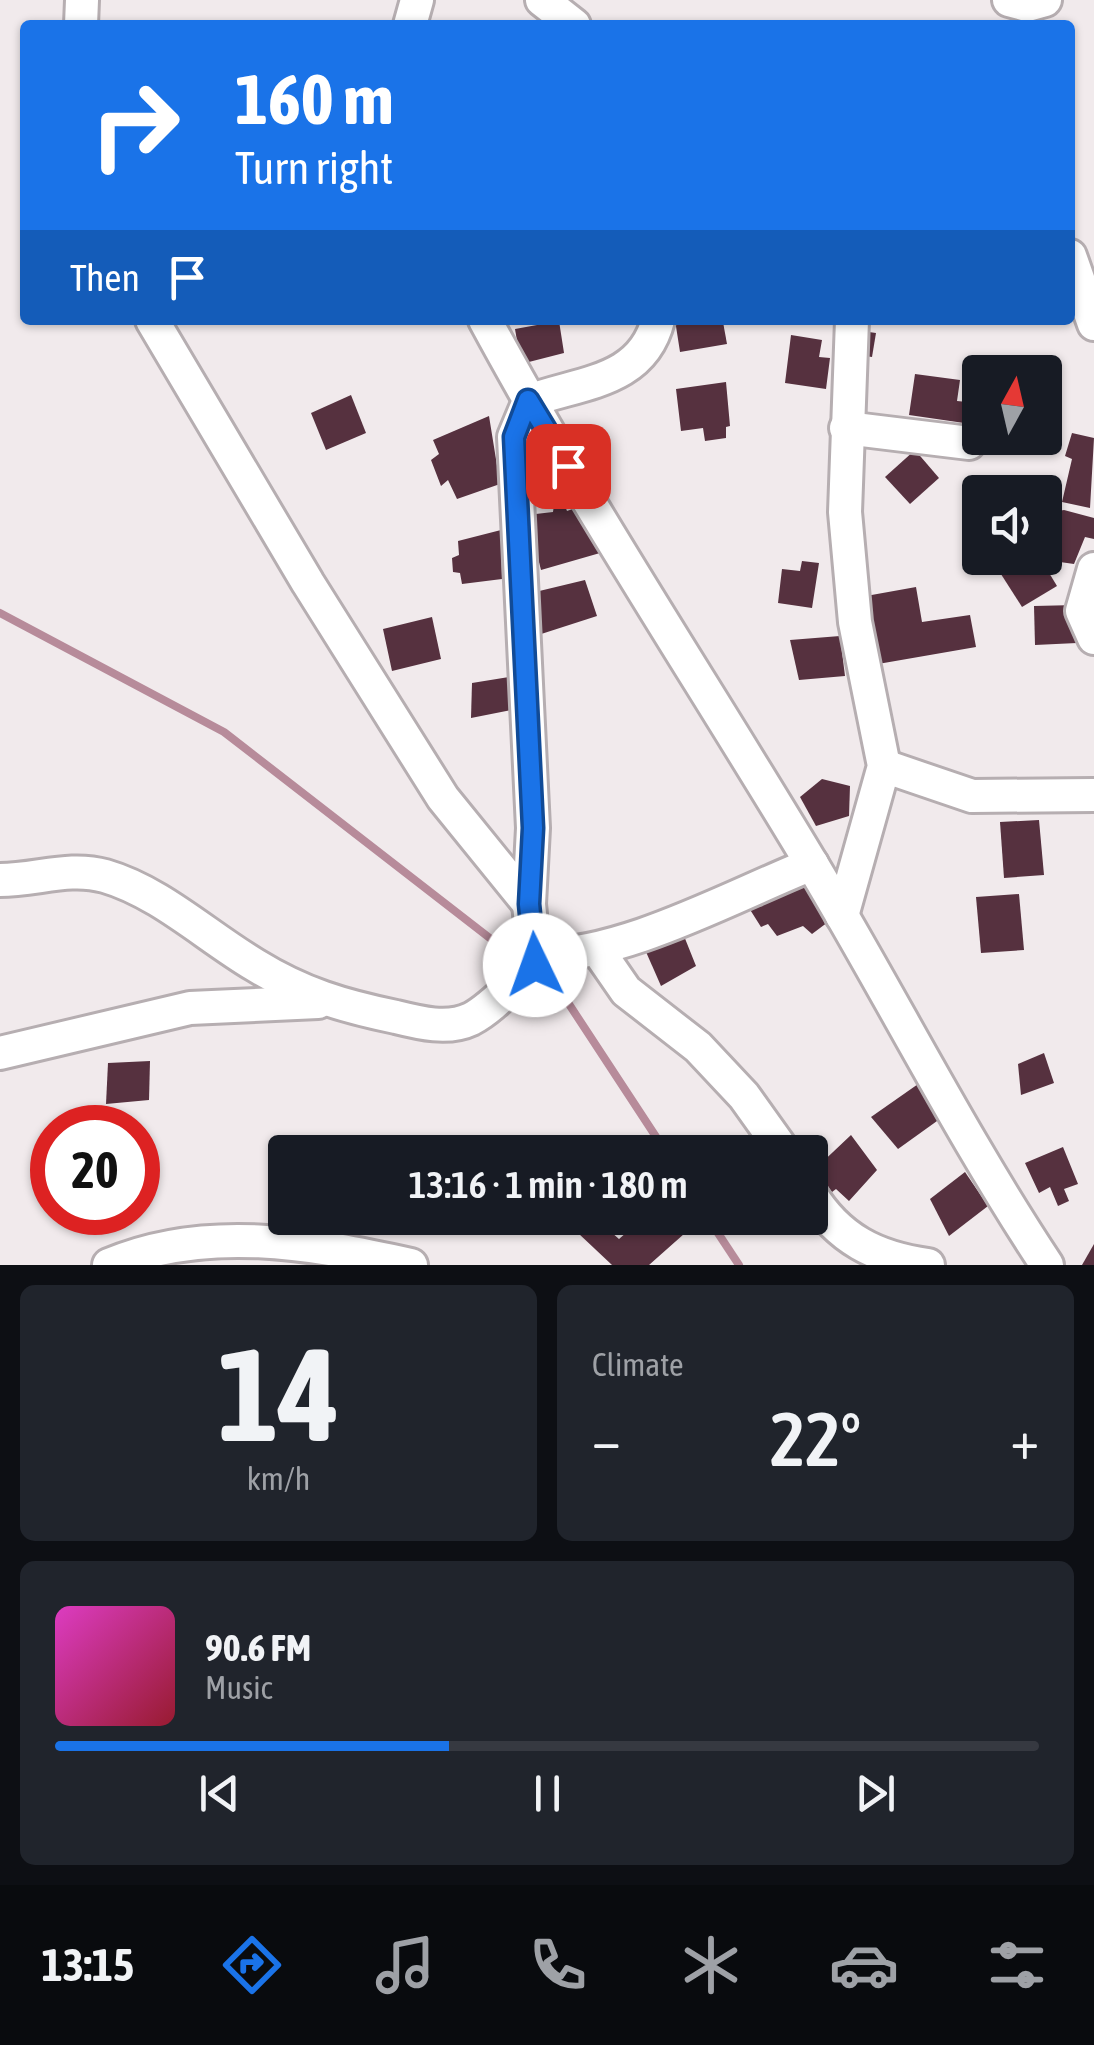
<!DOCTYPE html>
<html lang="en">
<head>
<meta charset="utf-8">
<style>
  body { margin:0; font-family:"Asap Condensed",sans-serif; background:#20242c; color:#f1f3f6; height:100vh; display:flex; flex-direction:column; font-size:38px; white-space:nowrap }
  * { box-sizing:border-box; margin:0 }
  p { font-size:32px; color:#9ea1a6 }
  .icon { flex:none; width:55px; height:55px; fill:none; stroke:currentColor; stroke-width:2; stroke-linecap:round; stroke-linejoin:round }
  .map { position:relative; height:1265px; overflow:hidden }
  .panel { display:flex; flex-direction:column; gap:20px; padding:20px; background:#0d0f14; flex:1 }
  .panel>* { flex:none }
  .banner { position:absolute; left:20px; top:20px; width:1055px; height:305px; border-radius:10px; box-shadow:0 2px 8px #0004; background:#1a73e8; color:#fff; overflow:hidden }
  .needle { width:65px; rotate:8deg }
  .controls { position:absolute; left:962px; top:355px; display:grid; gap:20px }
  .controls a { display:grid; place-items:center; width:100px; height:100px; border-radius:10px; background:#171b24; box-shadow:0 2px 8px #0004; font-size:50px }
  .speed { position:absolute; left:30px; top:1105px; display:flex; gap:20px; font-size:50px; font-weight:700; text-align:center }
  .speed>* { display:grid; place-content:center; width:130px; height:130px; border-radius:50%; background:#171b24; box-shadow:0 2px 8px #0004; line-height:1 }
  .speed .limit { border:15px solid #d22; background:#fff; color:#111 }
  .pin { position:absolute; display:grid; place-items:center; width:85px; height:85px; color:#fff; margin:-42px; border-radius:20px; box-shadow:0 5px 15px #0006 }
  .me { position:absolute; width:110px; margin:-55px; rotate:357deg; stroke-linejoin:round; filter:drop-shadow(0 0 8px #0008) }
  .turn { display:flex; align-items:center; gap:35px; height:210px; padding:0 50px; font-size:45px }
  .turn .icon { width:130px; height:130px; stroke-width:2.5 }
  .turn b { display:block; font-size:70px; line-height:85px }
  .then { display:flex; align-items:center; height:95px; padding:0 50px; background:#0003; gap:20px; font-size:38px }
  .big { font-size:75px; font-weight:600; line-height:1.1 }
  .panel .card { flex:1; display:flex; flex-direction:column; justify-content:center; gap:15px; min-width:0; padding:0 35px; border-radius:15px; background:#20242c }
  .panel .dial { align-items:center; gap:0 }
  .dial b { font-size:130px; line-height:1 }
  .song { display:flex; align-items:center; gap:30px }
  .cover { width:120px; height:120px; border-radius:15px; background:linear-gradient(135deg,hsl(310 70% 55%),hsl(350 70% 35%)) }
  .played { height:10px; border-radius:5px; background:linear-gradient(90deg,#1a73e8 40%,#363941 40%) }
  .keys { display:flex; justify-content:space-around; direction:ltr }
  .heat { display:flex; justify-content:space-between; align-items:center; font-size:55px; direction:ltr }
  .panel .tiles { flex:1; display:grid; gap:20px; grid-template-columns:1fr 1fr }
  .card:last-child { grid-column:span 2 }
  .trip { position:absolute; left:268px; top:1135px; width:560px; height:100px; border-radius:10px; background:#171b24; box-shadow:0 2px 8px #0004; font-weight:600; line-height:100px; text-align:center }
  .tab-bar { display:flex; height:160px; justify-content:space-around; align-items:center; background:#090b0e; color:#9ea1a6 }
  .tab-bar .icon { width:70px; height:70px }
  .tab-bar .current { color:#1a73e8 }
  .tab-bar b { font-size:45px; color:#f1f3f6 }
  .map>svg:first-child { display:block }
</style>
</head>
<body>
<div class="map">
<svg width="1094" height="1265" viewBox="0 0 1094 1265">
  <rect width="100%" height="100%" fill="#f1eaec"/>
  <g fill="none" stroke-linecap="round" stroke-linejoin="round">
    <g stroke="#b78b9a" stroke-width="8">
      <path d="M0 613 224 732 522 963"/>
      <path d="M537 975 563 995 666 1152"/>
      <path d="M708 1218 739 1265"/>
    </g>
  </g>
  <g fill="#56313f">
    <path d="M675 320 723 322 727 344 680 352Z"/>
    <path d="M559 321 564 353 521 364 515 329Z"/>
    <path d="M855 330 876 333 872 357 851 354Z"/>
    <path d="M791 335 822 340 819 357 830 358 826 389 785 383Z"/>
    <path d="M915 374 960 380 957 401 967 402 964 423 909 415Z"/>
    <path d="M726 382 730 426 726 427V438L705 441 703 428 681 431 676 389Z"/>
    <path d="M351 395 366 433 326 450 311 413Z"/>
    <path d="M489 416 500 484 457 499 448 480 441 486 431 460 439 454 433 440Z"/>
    <path d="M1072 433 1094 438 1090 508 1062 502 1072 459 1065 456Z"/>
    <path d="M987 438H1039L1038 450 986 443Z"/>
    <path d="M915 450 939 478 910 504 885 477Z"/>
    <path d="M564 503 567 511 581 506 600 553 541 570 527 515 553 512 554 505Z"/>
    <path d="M1064 510 1094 518V539L1085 537 1074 564 1046 560 1053 512Z"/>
    <path d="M501 530 502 579 462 584 460 573 453 572 452 558 459 555 458 541Z"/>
    <path d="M1020 558H1040L1057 586 1022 607 999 571Z"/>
    <path d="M802 561 819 563 812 608 778 603 782 569 800 571Z"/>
    <path d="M585 580 597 616 535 636 531 593Z"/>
    <path d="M916 587 922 622 970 615 976 647 878 664 866 596Z"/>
    <path d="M1076 605 1077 643 1035 645 1034 606Z"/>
    <path d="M432 617 441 659 392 671 383 629Z"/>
    <path d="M840 636 845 676 799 680 790 640Z"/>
    <path d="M509 677 511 710 471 718 472 683Z"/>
    <path d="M822 779 850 786 849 816 816 826 800 797Z"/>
    <path d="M1039 820 1044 875 1004 878 1000 822Z"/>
    <path d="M799 879 808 891 812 888 832 919 812 934 803 926 777 936 768 924 761 927 749 908Z"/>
    <path d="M1019 894 1024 950 981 953 976 897Z"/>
    <path d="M680 926 696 966 661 986 643 945Z"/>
    <path d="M1044 1053 1054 1083 1021 1095 1018 1064Z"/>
    <path d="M150 1061 149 1100 106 1104 108 1063Z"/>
    <path d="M921 1082 944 1116 898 1149 871 1117Z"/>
    <path d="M851 1135 877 1170 849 1201 836 1189 832 1192 815 1169Z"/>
    <path d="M1063 1147 1078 1184 1064 1189 1069 1201 1058 1206 1050 1187 1039 1193 1025 1163Z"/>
    <path d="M965 1172 988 1206 949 1236 930 1199Z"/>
    <path d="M432 1218H482L480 1230Z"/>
    <path d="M595 1218 619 1239 643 1218H702L649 1265H612L578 1233Z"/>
    <path d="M1094 1244V1265H1082Z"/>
  </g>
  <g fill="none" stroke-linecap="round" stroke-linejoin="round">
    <g stroke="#b6aeb1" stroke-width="38">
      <g id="minor">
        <path d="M542 0 574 25"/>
        <path d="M1009 0 1027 5 1045 0"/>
        <path d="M81 25 82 0"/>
        <path d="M410 25 417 0"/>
        <path d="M1070 256 1094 324"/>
        <path d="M152 320 308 583 443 798 529 904"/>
        <path d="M485 320C586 507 704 684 813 866 892 998 962 1137 1047 1265"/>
        <path d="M846 428 969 443"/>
        <path d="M1094 569 1082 611 1094 638"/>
        <path d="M884 766 972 796 1094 795"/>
        <path d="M0 880C37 880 69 866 105 876 160 892 206 936 255 965 302 994 343 1006 396 1017 420 1023 448 1030 471 1019 494 1007 515 981 535 965L529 904 533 828 514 437 529 401C580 382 642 383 658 320"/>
        <path d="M842 916 884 766 855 622 845 512 852 320"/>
        <path d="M597 949 626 991 698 1047 744 1096 784 1152"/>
        <path d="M536 955C621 958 732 896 812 864"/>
        <path d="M0 1053 190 1008 318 1002"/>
        <path d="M810 1193C838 1239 876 1258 928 1265"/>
        <path d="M109 1265C205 1224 312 1243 411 1265"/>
      </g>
    </g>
    <use href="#minor" stroke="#fff" stroke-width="32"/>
  </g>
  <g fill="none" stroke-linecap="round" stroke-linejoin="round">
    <g stroke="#114b97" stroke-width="25">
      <path id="route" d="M535 965 529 904 533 828 514 437 528 400 568 466"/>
    </g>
    <use href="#route" stroke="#1a73e8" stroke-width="18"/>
  </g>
</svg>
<div class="controls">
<a><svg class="needle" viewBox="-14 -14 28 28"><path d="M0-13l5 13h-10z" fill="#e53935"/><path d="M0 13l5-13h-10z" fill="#9ea1a6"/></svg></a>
<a><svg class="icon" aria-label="sound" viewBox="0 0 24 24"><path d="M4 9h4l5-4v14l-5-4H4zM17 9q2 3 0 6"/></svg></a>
</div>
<div class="speed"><div class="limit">20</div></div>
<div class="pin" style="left:568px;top:466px;background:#d93025"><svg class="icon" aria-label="arrive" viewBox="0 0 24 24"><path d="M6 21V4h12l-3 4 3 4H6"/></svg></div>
<svg class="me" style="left:535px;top:965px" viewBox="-20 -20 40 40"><circle r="19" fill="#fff"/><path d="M0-13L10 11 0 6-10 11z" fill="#1a73e8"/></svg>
<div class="trip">13:16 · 1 min · 180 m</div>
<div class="banner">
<div class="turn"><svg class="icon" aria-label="right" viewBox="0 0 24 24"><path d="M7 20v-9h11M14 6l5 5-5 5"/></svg><div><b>160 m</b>Turn right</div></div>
<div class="then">Then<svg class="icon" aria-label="arrive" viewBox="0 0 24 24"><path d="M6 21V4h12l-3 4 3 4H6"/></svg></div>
</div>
</div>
<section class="panel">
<div class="tiles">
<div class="card dial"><b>14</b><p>km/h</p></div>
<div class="card"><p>Climate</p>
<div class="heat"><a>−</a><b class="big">22°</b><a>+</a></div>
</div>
<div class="card">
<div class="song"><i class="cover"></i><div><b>90.6 FM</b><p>Music</p></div></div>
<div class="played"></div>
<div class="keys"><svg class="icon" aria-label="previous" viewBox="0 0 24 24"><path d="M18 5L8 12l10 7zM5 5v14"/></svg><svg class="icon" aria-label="pause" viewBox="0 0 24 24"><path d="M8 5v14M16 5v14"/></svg><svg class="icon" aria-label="next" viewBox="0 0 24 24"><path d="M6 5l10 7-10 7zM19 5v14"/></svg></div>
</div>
</div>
</section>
<nav class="tab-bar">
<b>13:15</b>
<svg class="icon current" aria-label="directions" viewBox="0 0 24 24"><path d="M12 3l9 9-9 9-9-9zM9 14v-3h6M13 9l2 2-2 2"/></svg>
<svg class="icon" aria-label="music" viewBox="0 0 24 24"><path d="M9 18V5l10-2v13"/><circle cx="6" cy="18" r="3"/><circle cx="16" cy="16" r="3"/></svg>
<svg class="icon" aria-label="phone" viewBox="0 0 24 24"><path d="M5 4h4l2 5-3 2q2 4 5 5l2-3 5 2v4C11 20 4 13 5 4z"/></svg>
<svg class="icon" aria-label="climate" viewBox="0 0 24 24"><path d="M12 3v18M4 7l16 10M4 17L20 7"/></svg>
<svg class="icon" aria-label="car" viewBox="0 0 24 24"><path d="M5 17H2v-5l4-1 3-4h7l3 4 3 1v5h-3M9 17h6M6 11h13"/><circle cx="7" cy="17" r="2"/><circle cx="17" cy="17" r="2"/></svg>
<svg class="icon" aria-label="filters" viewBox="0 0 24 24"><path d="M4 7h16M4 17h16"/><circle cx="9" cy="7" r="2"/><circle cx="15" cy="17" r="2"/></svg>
</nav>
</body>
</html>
